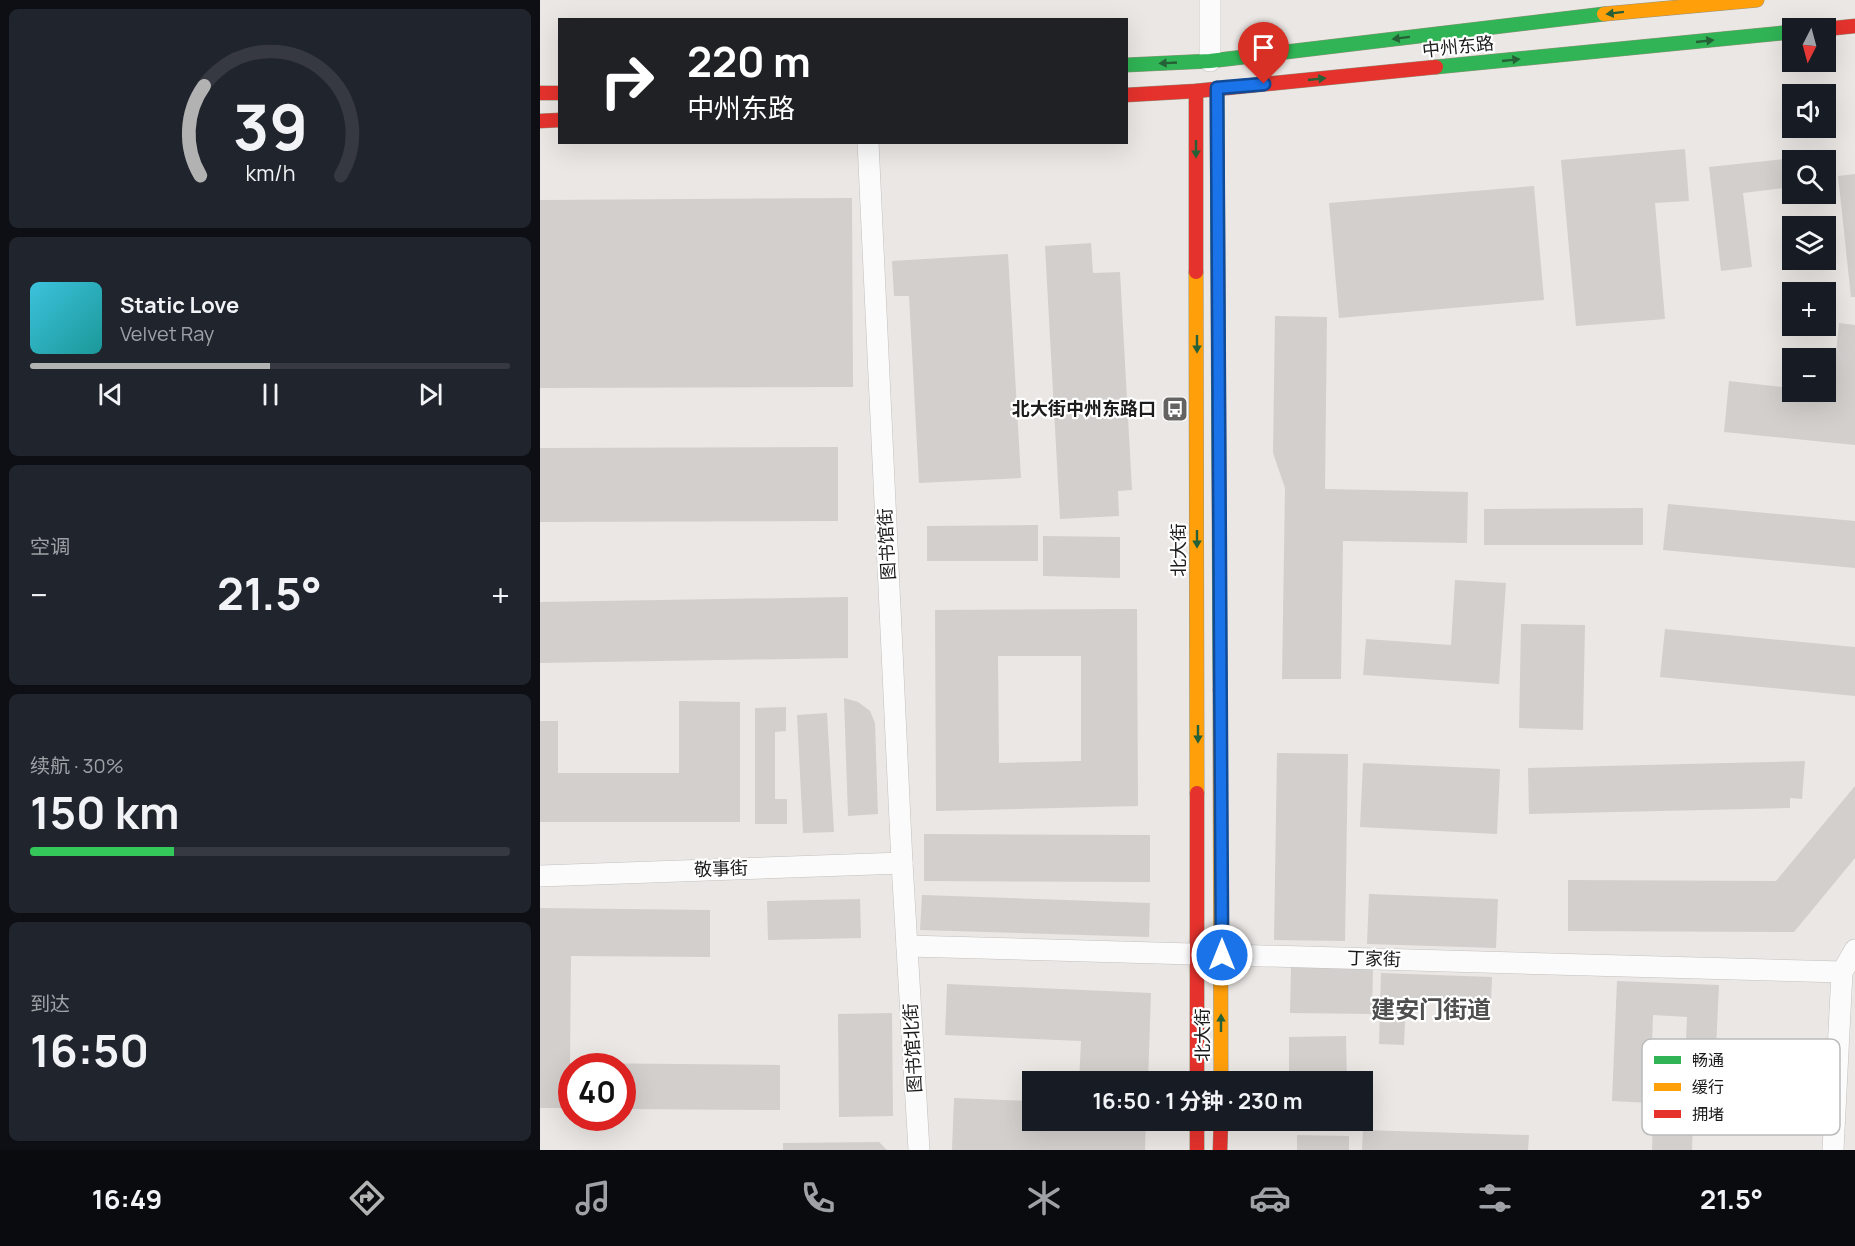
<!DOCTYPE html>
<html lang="zh">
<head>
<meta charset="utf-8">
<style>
  body { margin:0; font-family:Manrope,"Noto Sans SC",sans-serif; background:#20242c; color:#f1f3f6; height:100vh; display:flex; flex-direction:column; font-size:22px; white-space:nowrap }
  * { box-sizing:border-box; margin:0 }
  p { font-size:20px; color:#9ea1a6 }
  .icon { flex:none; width:33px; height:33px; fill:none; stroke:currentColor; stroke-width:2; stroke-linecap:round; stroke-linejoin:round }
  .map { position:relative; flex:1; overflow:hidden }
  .details { display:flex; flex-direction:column; gap:9px; padding:9px; background:#0d0f14; width:540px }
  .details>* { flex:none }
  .top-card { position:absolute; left:18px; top:18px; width:570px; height:126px; border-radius:0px; box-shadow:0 6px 24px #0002; background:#202124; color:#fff; overflow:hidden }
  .needle { width:39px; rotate:186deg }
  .controls { position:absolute; left:1242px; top:18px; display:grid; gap:12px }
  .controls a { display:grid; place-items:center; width:54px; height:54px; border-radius:0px; background:#171b24; box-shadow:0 6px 24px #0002; font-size:30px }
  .speed { position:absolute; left:18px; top:1053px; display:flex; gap:12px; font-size:30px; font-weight:700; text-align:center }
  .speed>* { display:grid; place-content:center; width:78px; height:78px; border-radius:50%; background:#171b24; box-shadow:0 6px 24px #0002; line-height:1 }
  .speed .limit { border:9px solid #d22; background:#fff; color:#111 }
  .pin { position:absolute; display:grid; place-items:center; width:51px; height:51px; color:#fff; margin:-62px -26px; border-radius:50% 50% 50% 0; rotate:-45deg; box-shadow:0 0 6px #0007 }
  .pin .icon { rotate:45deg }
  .me { position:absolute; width:66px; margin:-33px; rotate:0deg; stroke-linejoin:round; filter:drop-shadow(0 0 4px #0008) }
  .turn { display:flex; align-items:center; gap:21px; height:126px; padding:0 30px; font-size:27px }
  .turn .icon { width:78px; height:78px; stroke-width:2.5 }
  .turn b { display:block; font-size:42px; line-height:51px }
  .big { font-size:45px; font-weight:700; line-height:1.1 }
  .details .card { flex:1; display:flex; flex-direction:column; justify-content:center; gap:9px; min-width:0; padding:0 21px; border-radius:9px; background:#20242c }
  .details .dial { align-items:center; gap:0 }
  .dial svg { height:156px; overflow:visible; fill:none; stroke:#363941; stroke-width:7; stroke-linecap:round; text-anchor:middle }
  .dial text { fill:#f1f3f6; stroke:none }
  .song { display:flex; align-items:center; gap:18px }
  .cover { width:72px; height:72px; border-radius:9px; background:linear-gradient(135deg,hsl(190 70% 55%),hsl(180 70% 35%)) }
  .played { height:6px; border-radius:3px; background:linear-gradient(90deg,#b2b2b3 50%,#363941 50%) }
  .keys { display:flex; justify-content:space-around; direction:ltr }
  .heat { display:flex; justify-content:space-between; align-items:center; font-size:33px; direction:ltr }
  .charge { height:9px; border-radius:4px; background:linear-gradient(90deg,#34c759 30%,#363941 0) }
  .trip { position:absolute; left:482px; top:1071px; width:351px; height:60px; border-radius:0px; background:#171b24; box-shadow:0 6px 24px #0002; font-weight:700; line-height:60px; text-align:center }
  .tabs { display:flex; height:96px; justify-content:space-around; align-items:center; background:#090b0e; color:#9ea1a6 }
  .tabs .icon { width:42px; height:42px }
  .tabs .selected { color:#b2b2b3 }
  .tabs b { font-size:27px; color:#f1f3f6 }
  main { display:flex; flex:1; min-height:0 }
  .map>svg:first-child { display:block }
</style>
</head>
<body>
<main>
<section class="details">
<div class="card dial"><svg viewBox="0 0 100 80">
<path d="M14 69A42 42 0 1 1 86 69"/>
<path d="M14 69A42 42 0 0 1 16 23" stroke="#b2b2b3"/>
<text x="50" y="56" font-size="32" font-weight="700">39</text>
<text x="50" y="72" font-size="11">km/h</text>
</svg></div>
<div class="card">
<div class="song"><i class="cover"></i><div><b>Static Love</b><p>Velvet Ray</p></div></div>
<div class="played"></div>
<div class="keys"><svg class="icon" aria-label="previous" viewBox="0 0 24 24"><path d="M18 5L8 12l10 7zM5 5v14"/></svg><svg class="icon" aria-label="pause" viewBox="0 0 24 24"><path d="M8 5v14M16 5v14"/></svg><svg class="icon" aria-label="next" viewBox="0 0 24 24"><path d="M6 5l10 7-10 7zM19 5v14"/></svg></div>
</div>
<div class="card"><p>空调</p>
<div class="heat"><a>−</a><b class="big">21.5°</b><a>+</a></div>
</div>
<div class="card"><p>续航 · 30%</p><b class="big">150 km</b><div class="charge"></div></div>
<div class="card"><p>到达</p><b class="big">16:50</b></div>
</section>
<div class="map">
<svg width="1315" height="1150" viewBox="0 0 1315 1150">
  <rect width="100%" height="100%" fill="#ebe7e4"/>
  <g fill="#d3cfcd" fill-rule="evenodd">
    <path d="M1145 149 1149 201 1115 203 1125 319 1036 326 1021 160Z"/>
    <path d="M1265 157V160H1252V187L1203 193 1212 267 1181 271 1169 167Z"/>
    <path d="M1315 174V297H1311L1298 176Z"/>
    <path d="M994 186 1004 300 799 318 789 203Z"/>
    <path d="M312 198 313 387 0 388V200Z"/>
    <path d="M551 243 553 273 580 272 592 490 578 491 579 516 520 519 505 246Z"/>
    <path d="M468 254 481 478 379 483 369 296H354L352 261Z"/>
    <path d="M735 316 787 317 785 489 928 492 927 543 803 541 801 679H742L745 488 733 453Z"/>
    <path d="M1299 323 1315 325V445L1184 432 1189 381 1252 388V392H1292Z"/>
    <path d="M298 447V521L0 522V448Z"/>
    <path d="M1128 504 1315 521V568L1123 550Z"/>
    <path d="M1103 508V545H944V509Z"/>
    <path d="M498 525V561H387V526Z"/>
    <path d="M503 536 580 537V578L503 576Z"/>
    <path d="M915 580 966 583 959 684 823 675 826 639 911 645Z"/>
    <path d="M308 597V658L0 663V602Z"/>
    <path d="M597 609 598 806 396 811 395 610ZM458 656H541V761L459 763Z"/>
    <path d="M981 624 1045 625 1043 730 979 728Z"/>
    <path d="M1125 629 1315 647V696L1120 677Z"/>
    <path d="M304 698 318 702 330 711 335 723 338 814 308 816Z"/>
    <path d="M139 701 200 702V822H0V721H18V773H139Z"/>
    <path d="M246 707V731L235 732V799H247V824H215V708Z"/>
    <path d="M287 713 294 832 263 833 257 715Z"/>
    <path d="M737 753 808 754 805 941 734 940Z"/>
    <path d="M1265 761 1262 799 1250 798V808L989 814 988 768Z"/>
    <path d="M823 763 960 769 957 834 820 827Z"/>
    <path d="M1315 786V858L1254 932 1028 931V880L1236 881Z"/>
    <path d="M384 834 610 835V882L384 881Z"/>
    <path d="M829 894 958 899 956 948 827 944Z"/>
    <path d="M382 895 610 903 609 937 380 930Z"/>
    <path d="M320 899 321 938 228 940 227 901Z"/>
    <path d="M0 908 170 910V957L31 956 30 1063 240 1065V1110L82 1109V1066H32V1108H0Z"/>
    <path d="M751 967H833L832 1014 750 1013Z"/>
    <path d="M841 973 952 977 951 1002 866 999 864 1045 839 1044Z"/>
    <path d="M1077 981 1179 985 1174 1091 1144 1090 1147 1017 1113 1015 1110 1103 1072 1101Z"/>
    <path d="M407 984 611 993 608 1082H539L541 1041 405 1035Z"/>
    <path d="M352 1013 353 1116 299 1117 298 1014Z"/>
    <path d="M806 1036 807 1082H749V1037Z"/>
    <path d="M414 1098 492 1101V1120H606L605 1150H412Z"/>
    <path d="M1113 1120 1153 1122 1152 1150H1112Z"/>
    <path d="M823 1130 989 1135 988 1150H822Z"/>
    <path d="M757 1135 809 1136V1150H757Z"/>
    <path d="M339 1142 347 1150H243V1143Z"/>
  </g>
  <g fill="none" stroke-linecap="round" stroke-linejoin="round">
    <g stroke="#c2c0bf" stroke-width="22">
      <g id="street">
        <path d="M670 61V0"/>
        <path d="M328 142 362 863 379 1150"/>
        <path d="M0 876 362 863"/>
        <path d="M367 946 1302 972"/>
        <path d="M1293 1150 1302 972 1315 950"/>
      </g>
    </g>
    <g stroke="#95917c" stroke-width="15">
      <g id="fast">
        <path d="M586 65 670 61 1064 14"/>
        <path d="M896 67 1252 32"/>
        <path d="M677 88 680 690"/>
      </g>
    </g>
    <g stroke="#95917c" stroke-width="15">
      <g id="slow">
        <path d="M1064 14 1217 0"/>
        <path d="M656 272 657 793"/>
        <path d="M680 690 681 1082"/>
      </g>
    </g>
    <g stroke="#95917c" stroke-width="15">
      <g id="jam">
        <path d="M1286 29 1315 26"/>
        <path d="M656 91V272"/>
        <path d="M0 93H20"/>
        <path d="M586 95 656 91 896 67"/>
        <path d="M0 121 20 120"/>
        <path d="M657 793V1082"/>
        <path d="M657 1120V1150"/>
        <path d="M680 1150 681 1120"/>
      </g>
    </g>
    <use href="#street" stroke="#fcfbfb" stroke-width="21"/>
    <use href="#fast" stroke="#30b455" stroke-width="14"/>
    <use href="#slow" stroke="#ff9f0a" stroke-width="14"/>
    <use href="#jam" stroke="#e5322d" stroke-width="14"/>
  </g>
  <defs><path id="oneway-solid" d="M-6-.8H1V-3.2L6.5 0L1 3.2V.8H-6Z" transform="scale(1.5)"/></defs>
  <g fill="#256036">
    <use href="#oneway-solid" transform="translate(1075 13) rotate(173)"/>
    <use href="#oneway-solid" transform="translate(861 38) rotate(173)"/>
    <use href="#oneway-solid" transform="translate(1165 41) rotate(-6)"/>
    <use href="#oneway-solid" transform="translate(971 60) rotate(-6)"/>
    <use href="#oneway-solid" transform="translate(628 63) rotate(177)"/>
    <use href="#oneway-solid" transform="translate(777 79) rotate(-6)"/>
    <use href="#oneway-solid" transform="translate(656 149) rotate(90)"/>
    <use href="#oneway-solid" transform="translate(657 344) rotate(90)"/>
    <use href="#oneway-solid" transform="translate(657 539) rotate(90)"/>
    <use href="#oneway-solid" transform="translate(658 734) rotate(90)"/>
    <use href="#oneway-solid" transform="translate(681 1023) rotate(-90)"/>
  </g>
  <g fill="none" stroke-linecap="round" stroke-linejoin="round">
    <g stroke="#114b97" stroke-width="15">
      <path id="route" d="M682 955 677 88 724 84"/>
    </g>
    <use href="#route" stroke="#1a73e8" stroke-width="10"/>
  </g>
  <defs>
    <g id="bus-square" transform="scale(1.35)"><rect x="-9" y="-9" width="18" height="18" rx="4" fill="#646362" stroke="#fff"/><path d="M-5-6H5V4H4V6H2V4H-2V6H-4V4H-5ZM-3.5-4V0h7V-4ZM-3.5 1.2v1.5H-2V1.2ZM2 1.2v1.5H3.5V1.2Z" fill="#fff"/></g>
  </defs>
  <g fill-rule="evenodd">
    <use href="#bus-square" x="635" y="409"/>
  </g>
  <g text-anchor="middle" stroke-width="4.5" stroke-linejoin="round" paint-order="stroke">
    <g font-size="18" fill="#1c1c1c" stroke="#fff">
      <text transform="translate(918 47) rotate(-6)" y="6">中州东路</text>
      <text transform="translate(347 544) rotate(-93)" y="6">图书馆街</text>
      <text transform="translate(639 550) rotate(-90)" y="6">北大街</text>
      <text transform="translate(181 869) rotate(-2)" y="6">敬事街</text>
      <text transform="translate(834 959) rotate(2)" y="6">丁家街</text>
      <text transform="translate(663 1035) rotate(-90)" y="6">北大街</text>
      <text transform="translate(373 1048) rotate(-93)" y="6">图书馆北街</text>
    </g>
    <g font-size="18" font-weight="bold" fill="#1c1c1c" stroke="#fff" text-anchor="end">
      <text x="616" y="415">北大街中州东路口</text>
    </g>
    <g font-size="24" font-weight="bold" fill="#4f4f4f" stroke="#fff">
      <text x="891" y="1018">建安门街道</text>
    </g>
  </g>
  <rect x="1102" y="1039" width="198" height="96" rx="9" fill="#fff" stroke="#bbb" stroke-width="1.5"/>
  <rect x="1114" y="1056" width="27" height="8" fill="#30b455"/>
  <rect x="1114" y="1083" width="27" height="8" fill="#ff9f0a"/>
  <rect x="1114" y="1110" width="27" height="8" fill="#e5322d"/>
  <g font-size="16" fill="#1c1c1c">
    <text x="1152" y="1066">畅通</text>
    <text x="1152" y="1093">缓行</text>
    <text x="1152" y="1120">拥堵</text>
  </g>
</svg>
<div class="controls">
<a><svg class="needle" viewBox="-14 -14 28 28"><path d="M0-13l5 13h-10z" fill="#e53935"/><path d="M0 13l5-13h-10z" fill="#9ea1a6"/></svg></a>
<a><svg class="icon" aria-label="sound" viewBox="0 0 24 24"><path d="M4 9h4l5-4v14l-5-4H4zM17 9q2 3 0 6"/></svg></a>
<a><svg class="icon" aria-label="search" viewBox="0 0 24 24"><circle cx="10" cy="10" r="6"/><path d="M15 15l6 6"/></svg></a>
<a><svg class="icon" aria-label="layers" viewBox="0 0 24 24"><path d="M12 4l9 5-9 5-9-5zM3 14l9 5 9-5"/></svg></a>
<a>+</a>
<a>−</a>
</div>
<div class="speed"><div class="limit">40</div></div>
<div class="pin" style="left:724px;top:84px;background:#d93025"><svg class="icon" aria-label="arrive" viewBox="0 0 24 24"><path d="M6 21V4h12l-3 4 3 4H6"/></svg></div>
<svg class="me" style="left:682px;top:955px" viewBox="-20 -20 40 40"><circle r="17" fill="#1a73e8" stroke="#fff" stroke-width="3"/><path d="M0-11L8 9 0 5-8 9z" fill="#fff"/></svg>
<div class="trip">16:50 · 1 分钟 · 230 m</div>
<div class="top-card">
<div class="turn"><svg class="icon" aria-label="right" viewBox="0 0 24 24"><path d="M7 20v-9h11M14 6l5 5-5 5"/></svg><div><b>220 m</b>中州东路</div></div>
</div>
</div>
</main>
<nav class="tabs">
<b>16:49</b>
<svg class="icon selected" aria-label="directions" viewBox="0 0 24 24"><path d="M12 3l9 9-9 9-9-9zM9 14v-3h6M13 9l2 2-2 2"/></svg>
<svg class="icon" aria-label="music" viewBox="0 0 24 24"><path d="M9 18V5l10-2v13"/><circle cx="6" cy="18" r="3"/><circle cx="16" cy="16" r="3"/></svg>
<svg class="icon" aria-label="phone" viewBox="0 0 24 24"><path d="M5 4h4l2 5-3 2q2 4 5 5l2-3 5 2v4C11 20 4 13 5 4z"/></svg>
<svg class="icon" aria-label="climate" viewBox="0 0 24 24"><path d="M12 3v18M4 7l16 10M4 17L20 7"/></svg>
<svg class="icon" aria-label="car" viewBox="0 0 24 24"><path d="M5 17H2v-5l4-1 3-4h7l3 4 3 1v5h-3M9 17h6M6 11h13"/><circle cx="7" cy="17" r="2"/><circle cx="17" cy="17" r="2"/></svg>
<svg class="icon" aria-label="filters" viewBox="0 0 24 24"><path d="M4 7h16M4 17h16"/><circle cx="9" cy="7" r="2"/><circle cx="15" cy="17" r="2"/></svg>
<b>21.5°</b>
</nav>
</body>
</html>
